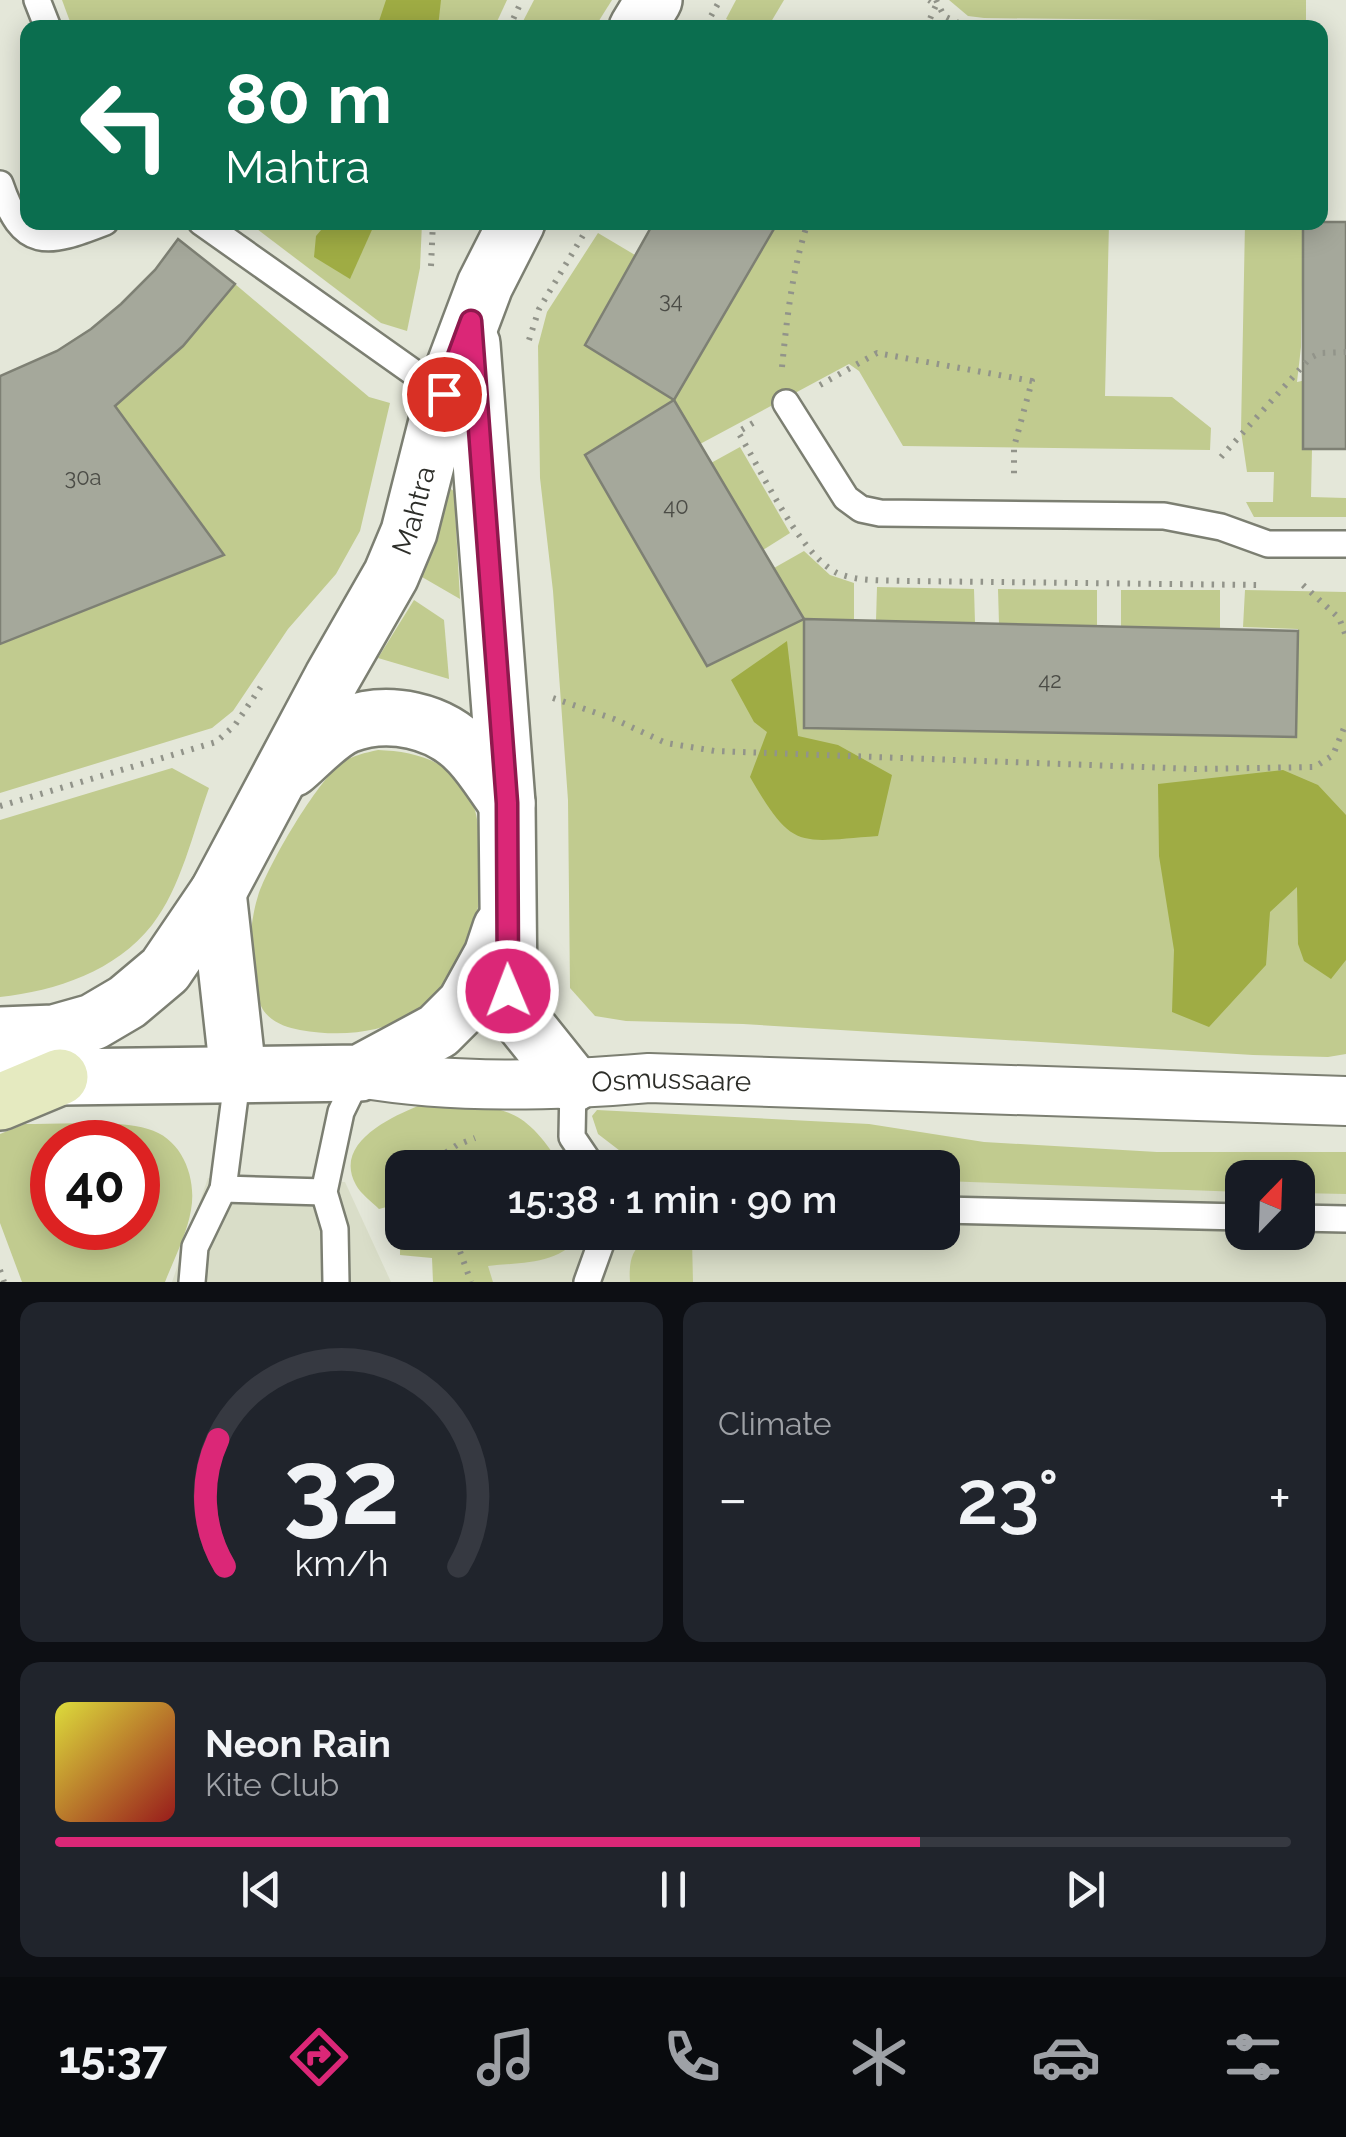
<!DOCTYPE html>
<html lang="en">
<head>
<meta charset="utf-8">
<style>
  body { margin:0; font-family:Raleway,sans-serif; background:#20242c; color:#f1f3f6; height:100vh; display:flex; flex-direction:column; font-size:38px; white-space:nowrap }
  * { box-sizing:border-box; margin:0 }
  p { font-size:32px; color:#9ea1a6 }
  .icon { flex:none; width:55px; height:55px; fill:none; stroke:currentColor; stroke-width:2; stroke-linecap:round; stroke-linejoin:round }
  .map { position:relative; height:1282px; overflow:hidden }
  .panel { display:flex; flex-direction:column; gap:20px; padding:20px; background:#0d0f14; flex:1 }
  .panel>* { flex:none }
  .top-card { position:absolute; left:20px; top:20px; width:1308px; height:210px; border-radius:20px; box-shadow:0 5px 25px #0003; background:#0b6e4f; color:#fff; overflow:hidden }
  .needle { width:65px; rotate:23deg }
  .buttons { position:absolute; left:1225px; top:1160px; display:grid; gap:20px }
  .buttons a { display:grid; place-items:center; width:90px; height:90px; border-radius:20px; background:#171b24; box-shadow:0 5px 25px #0003; font-size:50px }
  .speed { position:absolute; left:30px; top:1120px; display:flex; gap:20px; font-size:50px; font-weight:700; text-align:center }
  .speed>* { display:grid; place-content:center; width:130px; height:130px; border-radius:50%; background:#171b24; box-shadow:0 5px 25px #0003; line-height:1 }
  .speed .limit { border:15px solid #d22; background:#fff; color:#111 }
  .pin { position:absolute; display:grid; place-items:center; width:85px; height:85px; color:#fff; margin:-42px; border:5px solid #fff; border-radius:50%; box-shadow:0 2px 10px #0007 }
  .me { position:absolute; width:110px; margin:-55px; rotate:359deg; stroke-linejoin:round; filter:drop-shadow(0 0 8px #0008) }
  .turn { display:flex; align-items:center; gap:35px; height:210px; padding:0 40px; font-size:45px }
  .turn .icon { width:130px; height:130px; stroke-width:2.5 }
  .turn b { display:block; font-size:70px; line-height:85px }
  .big { font-size:75px; font-weight:600; line-height:1.1 }
  .panel .card { flex:1; display:flex; flex-direction:column; justify-content:center; gap:15px; min-width:0; padding:0 35px; border-radius:20px; background:#20242c }
  .panel .dial { align-items:center; gap:0 }
  .dial svg { height:260px; overflow:visible; fill:none; stroke:#363941; stroke-width:7; stroke-linecap:round; text-anchor:middle }
  .dial text { fill:#f1f3f6; stroke:none }
  .song { display:flex; align-items:center; gap:30px }
  .cover { width:120px; height:120px; border-radius:15px; background:linear-gradient(135deg,hsl(60 70% 55%),hsl(0 70% 35%)) }
  .played { height:10px; border-radius:5px; background:linear-gradient(90deg,#db2777 70%,#363941 70%) }
  .keys { display:flex; justify-content:space-around; direction:ltr }
  .heat { display:flex; justify-content:space-between; align-items:center; font-size:55px; direction:ltr }
  .panel .tiles { flex:1; display:grid; gap:20px; grid-template-columns:1fr 1fr }
  .card:last-child { grid-column:span 2 }
  .trip { position:absolute; left:385px; top:1150px; width:575px; height:100px; border-radius:20px; background:#171b24; box-shadow:0 5px 25px #0003; font-weight:600; line-height:100px; text-align:center }
  .menu { display:flex; height:160px; justify-content:space-around; align-items:center; background:#090b0e; color:#9ea1a6 }
  .menu .icon { width:70px; height:70px }
  .menu .on { color:#db2777 }
  .menu b { font-size:45px; color:#f1f3f6 }
  .map>svg:first-child { display:block }
</style>
</head>
<body>
<div class="map">
<svg width="1346" height="1282" viewBox="0 0 1346 1282">
  <rect width="100%" height="100%" fill="#e4e7d9"/>
  <g fill="#d9ddc8">
    <path d="M943 1177 1242 1185V1232H1298V1186L1346 1188V1282H493L474 1233 942 1232Z"/>
    <path d="M208 1178 345 1182 391 1282H172Z"/>
  </g>
  <g fill="#c1cb8f" fill-rule="evenodd">
    <path d="M62 0H507L494 28 72 27Z"/>
    <path d="M534 0H612L595 27H520Z"/>
    <path d="M736 0H784L768 27H742L726 19Z"/>
    <path d="M949 0H1306V27H1243L1242 21 984 18 968 16Z"/>
    <path d="M249 223H422L420 268 407 331 381 323Z"/>
    <path d="M778 223H1109L1105 396 1172 397 1211 428 1210 450 903 446 859 371 849 364 700 444 674 400 586 456 707 666 803 619 774 568 804 551 830 575 854 583V620L804 619V729L1296 737 1298 629 1243 627 1245 590 1346 592V1054L1328 1057 1253 1055 743 1024 626 1021 595 1016 570 988 568 800 553 591 540 478 538 346 547 312 598 233 635 255 585 345 674 400Z"/>
    <path d="M1245 223H1303L1301 347 1297 382 1311 379 1346 391 1304 448 1312 449 1311 497 1346 498V517H1254L1246 502H1273L1274 472H1247L1241 431Z"/>
    <path d="M235 284 369 397 390 403 360 531 336 574 288 629 233 711 212 728 0 793V644L223 555 110 399Z"/>
    <path d="M740 447 790 533 763 550 711 463Z"/>
    <path d="M447 487 454 491 460 599 422 577Z"/>
    <path d="M877 587 974 589 975 623 876 621Z"/>
    <path d="M998 589 1097 590V626L999 624Z"/>
    <path d="M1121 590H1220V629L1121 627Z"/>
    <path d="M414 600 444 620 449 679 378 658Z"/>
    <path d="M378 750C410 751 445 759 464 787 481 810 479 840 480 867 484 979 413 1050 300 1030 285 1027 270 1022 262 1008 246 979 248 927 258 896 268 865 317 781 342 763 353 755 365 753 378 750Z"/>
    <path d="M172 768 209 788C193 832 181 888 152 925 116 971 56 991 0 997V820Z"/>
    <path d="M418 1106C496 1109 517 1095 562 1167L402 1168V1203L379 1209C372 1202 360 1193 356 1185 333 1144 389 1118 418 1106Z"/>
    <path d="M597 1110 869 1124 984 1142 1157 1152H1346V1194L1298 1193V1178H1242V1192L943 1181 942 1168 641 1167 598 1134 592 1116Z"/>
    <path d="M25 1124C62 1125 114 1119 148 1129 182 1138 197 1178 191 1210 187 1234 174 1259 165 1282H22L0 1223V1134ZM52 1142H138V1228H52Z"/>
    <path d="M428 1233V1232L583 1233C560 1265 525 1262 488 1266L493 1282H433L432 1258 400 1255V1247L428 1236Z"/>
    <path d="M678 1234 692 1240 693 1282H630C627 1244 644 1237 678 1234Z"/>
  </g>
  <g fill="#9fac44">
    <path d="M386 0H441L438 27H377Z"/>
    <path d="M327 223H375L350 279 314 257 316 236Z"/>
    <path d="M787 641 798 736 838 745 892 775 878 836C797 842 793 851 750 777L767 732 754 722 731 680Z"/>
    <path d="M1283 770 1318 785 1346 815V960L1331 979 1304 961 1298 944 1297 887 1270 912 1266 965 1209 1027 1172 1012 1174 950 1159 856 1158 784Z"/>
  </g>
  <g fill="#a5a89b" stroke="#7e8074" stroke-width="2.5">
    <path d="M654 222H778L674 400 585 345Z"/>
    <rect x="1303" y="222" width="43" height="227"/>
    <path d="M178 239 235 284 183 346 115 406 224 555 0 644V376L57 351 91 329 121 304 155 270Z"/>
    <path d="M674 400 804 619 707 666 585 455Z"/>
    <path d="M804 619 1298 631 1296 737 804 728Z"/>
  </g>
  <g fill="none" stroke-linecap="round" stroke-linejoin="round">
    <g stroke="#7c7f72" stroke-width="30">
      <g id="service">
        <path d="M37 0 48 28"/>
        <path d="M0 184C23 251 46 245 105 222"/>
        <path d="M201 222 444 394"/>
        <path d="M786 403 846 498 861 509 880 513 1164 516 1221 527 1268 544H1346"/>
        <path d="M573 1084 572 1137 593 1168"/>
        <path d="M223 1189 324 1192"/>
        <path d="M942 1210 1242 1217"/>
        <path d="M1298 1218 1346 1219"/>
        <path d="M192 1282 195 1247 223 1189 238 1073"/>
        <path d="M336 1282 335 1229 324 1192 341 1112 360 1073"/>
        <path d="M587 1282 605 1232"/>
      </g>
    </g>
    <g stroke="#7c7f72" stroke-width="52">
      <g id="minor">
        <path id="s1" d="M360 1073C455 1089 554 1086 649 1078L1346 1101"/>
      </g>
    </g>
    <g stroke="#7c7f72" stroke-width="60">
      <g id="tertiary">
        <path d="M637 28 654 0"/>
        <path d="M472 344 507 803 509 991 521 1019 573 1084"/>
        <path d="M292 769C308 756 328 733 347 725 388 709 440 720 470 753 484 768 495 787 507 803"/>
        <path d="M218 892 238 1073"/>
        <path id="s2" d="M0 1035 54 1033 93 1022 127 1002 165 970 218 892 332 678 391 575 409 532 444 394 485 285 517 222"/>
        <path d="M12 1075 60 1077 360 1073 438 1031 465 1004 492 955 501 928"/>
      </g>
    </g>
    <g stroke="#7c7f72" stroke-width="60">
      <path id="secondary" d="M0 1102 60 1077"/>
    </g>
    <g stroke="#92948a" stroke-width="6" stroke-dasharray="2.5 8" stroke-linecap="butt">
      <path d="M936 0 944 16 969 28"/>
      <path d="M706 25 720 0"/>
      <path d="M509 28 522 0"/>
      <path d="M926 28 936 5 929 0"/>
      <path d="M431 266 433 222"/>
      <path d="M529 340 539 309 591 222"/>
      <path d="M782 367C787 318 792 270 808 222"/>
      <path d="M820 385 877 353 1032 381 1014 447V478"/>
      <path d="M753 423 738 432C760 468 800 555 837 573 858 582 885 580 907 581L1257 585"/>
      <path d="M1221 457 1310 358 1320 353 1346 352"/>
      <path d="M1303 585 1339 618 1346 636"/>
      <path d="M553 698 614 719 666 743 715 751 1196 769 1315 767 1333 755 1346 723"/>
      <path d="M0 806 216 742 235 725 262 685"/>
      <path d="M437 1168 436 1159 457 1145 475 1138"/>
      <path d="M453 1232 471 1282"/>
      <path d="M0 1270 4 1282"/>
    </g>
    <use href="#service" stroke="#fff" stroke-width="25"/>
    <use href="#minor" stroke="#fff" stroke-width="48"/>
    <use href="#tertiary" stroke="#fff" stroke-width="55"/>
    <use href="#secondary" stroke="#e5eac0" stroke-width="55"/>
  </g>
  <g fill="none" stroke-linecap="round" stroke-linejoin="round">
    <g stroke="#8e194d" stroke-width="25">
      <path id="route" d="M444 394 471 321 507 803 508 991"/>
    </g>
    <use href="#route" stroke="#db2777" stroke-width="18"/>
  </g>
  <g text-anchor="middle" stroke-width="8" stroke-linejoin="round" paint-order="stroke">
    <g font-size="22" fill="#4b4c46">
      <text x="671" y="308">34</text>
      <text x="83" y="485">30a</text>
      <text x="676" y="514">40</text>
      <text x="1050" y="688">42</text>
    </g>
    <g font-size="28" fill="#2d2e29" stroke="#f1f4e6">
      <text dy="10" stroke="none"><textPath href="#s2" startOffset="708">Mahtra</textPath></text>
      <text dy="10" stroke="none"><textPath href="#s1" startOffset="312">Osmussaare</textPath></text>
    </g>
  </g>
</svg>
<div class="buttons">
<a><svg class="needle" viewBox="-14 -14 28 28"><path d="M0-13l5 13h-10z" fill="#e53935"/><path d="M0 13l5-13h-10z" fill="#9ea1a6"/></svg></a>
</div>
<div class="speed"><div class="limit">40</div></div>
<div class="pin" style="left:444px;top:394px;background:#d93025"><svg class="icon" aria-label="arrive" viewBox="0 0 24 24"><path d="M6 21V4h12l-3 4 3 4H6"/></svg></div>
<svg class="me" style="left:508px;top:991px" viewBox="-20 -20 40 40"><circle r="17" fill="#db2777" stroke="#fff" stroke-width="3"/><path d="M0-11L8 9 0 5-8 9z" fill="#fff"/></svg>
<div class="trip">15:38 · 1 min · 90 m</div>
<div class="top-card">
<div class="turn"><svg class="icon" aria-label="left" viewBox="0 0 24 24"><path d="M17 20v-9H6M10 6l-5 5 5 5"/></svg><div><b>80 m</b>Mahtra</div></div>
</div>
</div>
<section class="panel">
<div class="tiles">
<div class="card dial"><svg viewBox="0 0 100 80">
<path d="M14 69A42 42 0 1 1 86 69"/>
<path d="M14 69A42 42 0 0 1 12 30" stroke="#db2777"/>
<text x="50" y="56" font-size="32" font-weight="700">32</text>
<text x="50" y="72" font-size="11">km/h</text>
</svg></div>
<div class="card"><p>Climate</p>
<div class="heat"><a>−</a><b class="big">23°</b><a>+</a></div>
</div>
<div class="card">
<div class="song"><i class="cover"></i><div><b>Neon Rain</b><p>Kite Club</p></div></div>
<div class="played"></div>
<div class="keys"><svg class="icon" aria-label="previous" viewBox="0 0 24 24"><path d="M18 5L8 12l10 7zM5 5v14"/></svg><svg class="icon" aria-label="pause" viewBox="0 0 24 24"><path d="M8 5v14M16 5v14"/></svg><svg class="icon" aria-label="next" viewBox="0 0 24 24"><path d="M6 5l10 7-10 7zM19 5v14"/></svg></div>
</div>
</div>
</section>
<nav class="menu">
<b>15:37</b>
<svg class="icon on" aria-label="directions" viewBox="0 0 24 24"><path d="M12 3l9 9-9 9-9-9zM9 14v-3h6M13 9l2 2-2 2"/></svg>
<svg class="icon" aria-label="music" viewBox="0 0 24 24"><path d="M9 18V5l10-2v13"/><circle cx="6" cy="18" r="3"/><circle cx="16" cy="16" r="3"/></svg>
<svg class="icon" aria-label="phone" viewBox="0 0 24 24"><path d="M5 4h4l2 5-3 2q2 4 5 5l2-3 5 2v4C11 20 4 13 5 4z"/></svg>
<svg class="icon" aria-label="climate" viewBox="0 0 24 24"><path d="M12 3v18M4 7l16 10M4 17L20 7"/></svg>
<svg class="icon" aria-label="car" viewBox="0 0 24 24"><path d="M5 17H2v-5l4-1 3-4h7l3 4 3 1v5h-3M9 17h6M6 11h13"/><circle cx="7" cy="17" r="2"/><circle cx="17" cy="17" r="2"/></svg>
<svg class="icon" aria-label="filters" viewBox="0 0 24 24"><path d="M4 7h16M4 17h16"/><circle cx="9" cy="7" r="2"/><circle cx="15" cy="17" r="2"/></svg>
</nav>
</body>
</html>
